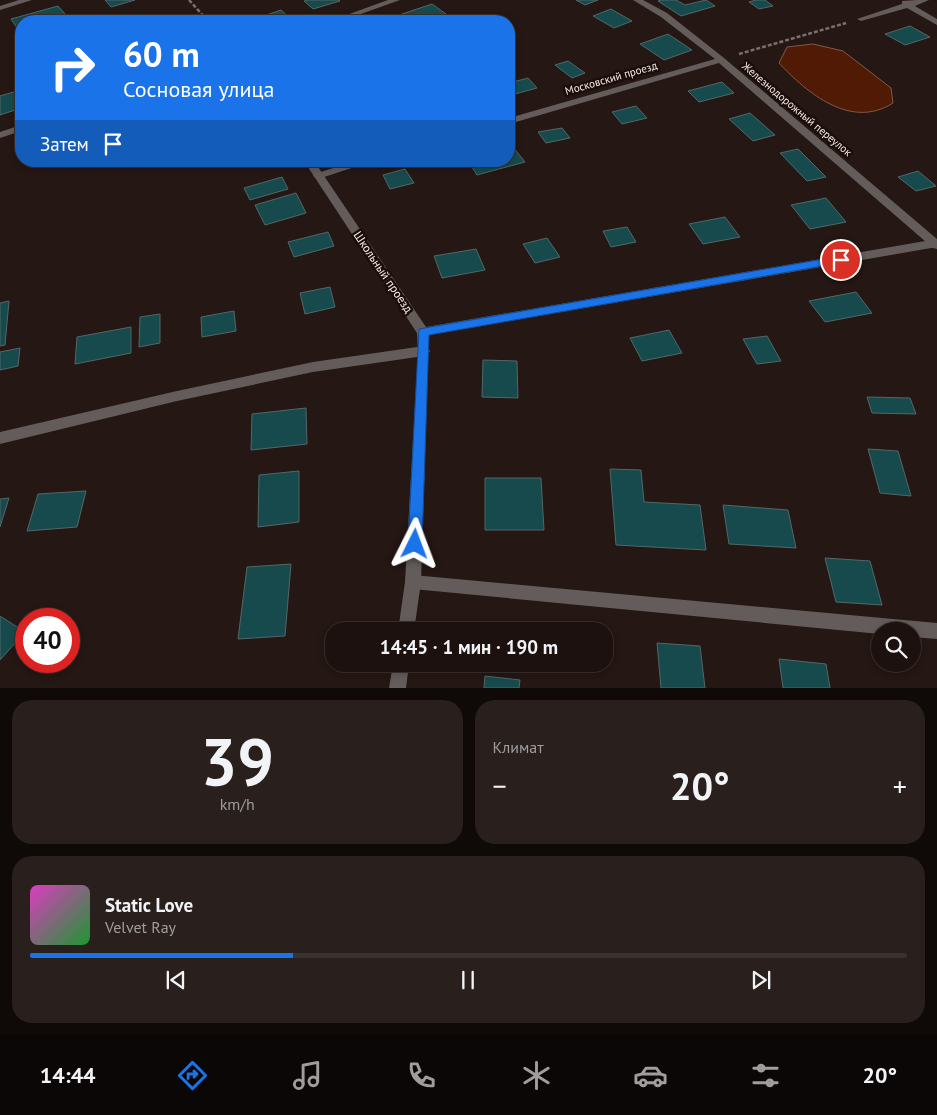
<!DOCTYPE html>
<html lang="ru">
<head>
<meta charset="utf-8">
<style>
  body { margin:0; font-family:"PT Sans",sans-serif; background:#291f1c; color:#f1f3f6; height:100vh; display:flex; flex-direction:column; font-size:19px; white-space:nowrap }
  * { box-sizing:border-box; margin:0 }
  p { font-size:16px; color:#a09d9e }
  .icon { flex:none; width:28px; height:28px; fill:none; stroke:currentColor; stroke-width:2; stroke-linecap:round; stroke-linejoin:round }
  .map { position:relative; height:688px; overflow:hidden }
  .sheet { display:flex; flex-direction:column; gap:12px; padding:12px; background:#0f0908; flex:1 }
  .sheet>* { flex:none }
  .guide { position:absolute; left:15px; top:15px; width:500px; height:152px; border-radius:20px; box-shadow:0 2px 8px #0003,0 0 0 1px #3a312e; background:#1a73e8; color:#fff; overflow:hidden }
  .controls { position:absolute; left:871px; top:622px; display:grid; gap:10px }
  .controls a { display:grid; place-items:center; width:50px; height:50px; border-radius:50%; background:#1c110e; box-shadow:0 2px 8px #0003,0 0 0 1px #3a312e; font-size:25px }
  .speed { position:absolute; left:15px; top:608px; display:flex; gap:10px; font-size:25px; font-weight:700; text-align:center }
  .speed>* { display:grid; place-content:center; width:65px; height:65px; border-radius:50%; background:#1c110e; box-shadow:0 2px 8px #0003,0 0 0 1px #3a312e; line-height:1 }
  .speed .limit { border:8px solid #d22; background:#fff; color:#111 }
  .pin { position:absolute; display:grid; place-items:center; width:42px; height:42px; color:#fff; margin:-21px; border:2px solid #fff; border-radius:50%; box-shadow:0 1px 5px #0007 }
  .me { position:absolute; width:55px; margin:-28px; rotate:3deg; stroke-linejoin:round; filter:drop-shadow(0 0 4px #0008) }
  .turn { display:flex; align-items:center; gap:18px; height:105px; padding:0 25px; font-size:22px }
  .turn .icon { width:65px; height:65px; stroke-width:2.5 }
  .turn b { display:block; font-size:35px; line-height:42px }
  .then { display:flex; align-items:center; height:48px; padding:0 25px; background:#0003; gap:10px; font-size:19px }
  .big { font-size:38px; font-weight:700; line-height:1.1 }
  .sheet .tile { flex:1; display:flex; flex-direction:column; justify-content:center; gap:8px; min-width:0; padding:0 18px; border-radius:20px; background:#291f1c }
  .sheet .dial { align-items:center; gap:0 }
  .dial b { font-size:65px; line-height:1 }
  .song { display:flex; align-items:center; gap:15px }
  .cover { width:60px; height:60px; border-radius:8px; background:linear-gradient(135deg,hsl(310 70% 55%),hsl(130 70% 35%)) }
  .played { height:5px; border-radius:2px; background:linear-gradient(90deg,#1a73e8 30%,#3a312e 30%) }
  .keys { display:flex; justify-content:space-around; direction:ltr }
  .heat { display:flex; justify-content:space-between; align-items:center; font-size:28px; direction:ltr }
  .sheet .tiles { flex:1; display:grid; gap:12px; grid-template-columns:1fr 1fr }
  .tile:last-child { grid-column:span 2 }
  .trip { position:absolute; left:325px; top:622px; width:288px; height:50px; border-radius:20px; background:#1c110e; box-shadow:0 2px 8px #0003,0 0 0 1px #3a312e; font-weight:700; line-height:50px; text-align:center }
  .tabs { display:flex; height:80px; justify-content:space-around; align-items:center; background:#0b0706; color:#a09d9e }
  .tabs .icon { width:35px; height:35px }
  .tabs .on { color:#1a73e8 }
  .tabs b { font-size:22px; color:#f1f3f6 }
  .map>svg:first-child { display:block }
</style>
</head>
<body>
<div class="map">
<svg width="937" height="688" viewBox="0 0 937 688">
  <rect width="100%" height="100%" fill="#251713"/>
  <path fill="#511a04" stroke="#825948" d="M813 44 843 51 891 88 893 103C851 130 807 93 779 63L787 47Z"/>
  <g fill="#174a4c" stroke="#536768">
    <path d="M105 0H135L111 7Z"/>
    <path d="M308 0H339L340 1 313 9 304 1Z"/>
    <path d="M576 0H598L585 5Z"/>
    <path d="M661 0H676L685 5 706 0 715 6 681 16 658 1Z"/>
    <path d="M756 0H765L773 6 759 9 749 2Z"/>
    <path d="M432 4 446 14 425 21H408L399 15Z"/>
    <path d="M58 6 65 14 40 21H21V26L17 28 11 19Z"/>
    <path d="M611 9 632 21 614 28 593 16Z"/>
    <path d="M281 10 290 18 280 21H262L258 18Z"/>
    <path d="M910 26 930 37 905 45 885 34Z"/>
    <path d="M668 34 692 50 664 60 640 44Z"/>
    <path d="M568 61 585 73 572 78 555 65Z"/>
    <path d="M528 78 537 88 515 94 509 87V83Z"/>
    <path d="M722 82 734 93 699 102 688 91Z"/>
    <path d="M17 91 21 97V108L0 115V96Z"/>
    <path d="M636 106 647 118 622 124 612 112Z"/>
    <path d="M750 113 775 135 753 141 729 119Z"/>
    <path d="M562 128 570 138 546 143 538 132Z"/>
    <path d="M509 142 525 162 477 175 468 161H509Z"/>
    <path d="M798 149 826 177 807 181 780 153Z"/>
    <path d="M405 169 414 183 390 189 383 175Z"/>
    <path d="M918 171 936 186 916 191 898 177Z"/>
    <path d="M282 177 288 189 250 200 244 188Z"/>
    <path d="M296 193 306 213 265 225 255 205Z"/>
    <path d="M826 198 846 222 810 229 791 205Z"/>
    <path d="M725 217 740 237 703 244 689 224Z"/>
    <path d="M627 227 636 242 611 247 603 231Z"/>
    <path d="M328 232 334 246 294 257 288 242Z"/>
    <path d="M547 238 560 257 535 263 523 244Z"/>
    <path d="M476 249 485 270 442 278 434 256Z"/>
    <path d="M330 287 335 307 305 314 300 293Z"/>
    <path d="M856 292 872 313 825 322 809 301Z"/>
    <path d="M9 301 5 345 0 346V303Z"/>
    <path d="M234 311 236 331 202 337 201 317Z"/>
    <path d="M160 314V343L139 347 140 317Z"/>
    <path d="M131 327V353L75 364 77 337Z"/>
    <path d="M669 330 682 353 642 361 630 338Z"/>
    <path d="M767 336 781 361 757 364 743 339Z"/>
    <path d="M20 348 18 366 0 370V352Z"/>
    <path d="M483 360 517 361 518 398 482 397Z"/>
    <path d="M867 397 910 398 916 414 872 413Z"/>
    <path d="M306 408 307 444 251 450 252 414Z"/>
    <path d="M868 449 898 451 911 496 880 493Z"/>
    <path d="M610 469 641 470 644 502 700 505 706 550 616 545Z"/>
    <path d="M299 471V522L258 527 259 475Z"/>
    <path d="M485 478H541L544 530H485Z"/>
    <path d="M86 491 77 527 27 531 38 494Z"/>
    <path d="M9 498 0 527V499Z"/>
    <path d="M723 505 788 510 796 548 729 544Z"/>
    <path d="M825 558 870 561 882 605 836 602Z"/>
    <path d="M291 564 285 636 238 639 247 567Z"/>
    <path d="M0 616 25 632 0 660Z"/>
    <path d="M657 643 700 646 705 688H661Z"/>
    <path d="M779 659 826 664 830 688H783Z"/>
    <path d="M485 676 520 680 519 688H484Z"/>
  </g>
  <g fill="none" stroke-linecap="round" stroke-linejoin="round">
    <g stroke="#7b6f6b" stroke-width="2.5" stroke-dasharray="4 2" stroke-linecap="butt">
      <path d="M189 0 208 21"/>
      <path d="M739 54 846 23"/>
    </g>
    <g fill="#645c5a" fill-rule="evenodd">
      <path d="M19 0H32L0 10V6Z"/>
      <path d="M388 0H400L341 21H330Z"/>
      <path d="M633 0H643L667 13 724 58 937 239V249L933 248 719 63 509 124V118L715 59 661 17Z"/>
      <path d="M917 0H929L915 6 937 19V25L907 8 861 21 857 19 902 4V1Z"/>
      <path d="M356 161H373L318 179 313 176 314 174Z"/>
      <path d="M424 346 428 348 430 351 428 354 424 356 313 372 177 401 0 444V432L177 391 313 362Z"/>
      <path d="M413 575 937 623V639L912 637V631H880V634L413 589 407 587 405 582 407 577Z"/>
    </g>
    <g fill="#645c5a" fill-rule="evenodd">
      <path d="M21 125V131L0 138V132Z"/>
      <path d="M304 161H314L426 327 937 239V247L429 335 421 582 414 631H398L405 582 418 351 417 333Z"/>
      <path d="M393 664H409L406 688H389Z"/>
    </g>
  </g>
  <path fill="#1a73e8" stroke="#114b97" d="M841 256 847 260 845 262 429 335 422 544 420 548 415 550 410 548 408 544 419 329Z"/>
  <g text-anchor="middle" stroke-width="5" stroke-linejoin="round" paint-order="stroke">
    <g font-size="11" fill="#f5ebe7" stroke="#1b0e0a">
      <text transform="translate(611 78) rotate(-16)" y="4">Московский проезд</text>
      <text transform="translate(797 109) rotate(40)" y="4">Железнодорожный переулок</text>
    </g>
    <g font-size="12" fill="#f5ebe7" stroke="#1b0e0a">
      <text transform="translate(383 272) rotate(56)" y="4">Школьный проезд</text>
    </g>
  </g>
</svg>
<div class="controls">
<a><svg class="icon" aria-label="search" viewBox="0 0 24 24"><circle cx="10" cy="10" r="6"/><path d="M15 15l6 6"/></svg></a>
</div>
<div class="speed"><div class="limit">40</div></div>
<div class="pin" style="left:841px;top:260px;background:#d93025"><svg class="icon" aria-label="arrive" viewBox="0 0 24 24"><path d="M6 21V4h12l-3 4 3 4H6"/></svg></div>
<svg class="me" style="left:415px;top:544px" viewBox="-20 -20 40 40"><path d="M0-17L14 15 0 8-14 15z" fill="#1a73e8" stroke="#fff" stroke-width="4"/></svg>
<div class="trip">14:45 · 1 мин · 190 m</div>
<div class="guide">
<div class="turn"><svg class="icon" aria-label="right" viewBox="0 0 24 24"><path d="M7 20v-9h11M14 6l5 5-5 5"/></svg><div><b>60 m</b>Сосновая улица</div></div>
<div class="then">Затем<svg class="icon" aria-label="arrive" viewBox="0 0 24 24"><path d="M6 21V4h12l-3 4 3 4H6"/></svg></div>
</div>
</div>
<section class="sheet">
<div class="tiles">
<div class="tile dial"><b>39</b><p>km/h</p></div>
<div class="tile"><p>Климат</p>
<div class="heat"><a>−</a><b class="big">20°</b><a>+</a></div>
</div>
<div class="tile">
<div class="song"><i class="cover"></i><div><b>Static Love</b><p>Velvet Ray</p></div></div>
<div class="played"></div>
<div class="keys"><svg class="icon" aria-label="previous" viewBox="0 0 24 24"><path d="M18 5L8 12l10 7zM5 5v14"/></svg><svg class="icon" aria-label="pause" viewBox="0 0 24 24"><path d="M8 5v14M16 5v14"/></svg><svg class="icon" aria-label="next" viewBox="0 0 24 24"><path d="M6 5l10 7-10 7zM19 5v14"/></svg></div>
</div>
</div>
</section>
<nav class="tabs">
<b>14:44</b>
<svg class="icon on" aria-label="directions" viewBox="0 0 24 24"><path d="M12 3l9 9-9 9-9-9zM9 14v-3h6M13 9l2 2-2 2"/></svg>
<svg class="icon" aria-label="music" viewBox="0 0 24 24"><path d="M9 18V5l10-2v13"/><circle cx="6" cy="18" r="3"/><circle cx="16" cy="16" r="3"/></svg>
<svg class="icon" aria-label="phone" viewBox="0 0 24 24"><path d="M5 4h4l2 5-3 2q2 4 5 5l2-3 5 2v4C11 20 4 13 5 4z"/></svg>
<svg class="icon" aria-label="climate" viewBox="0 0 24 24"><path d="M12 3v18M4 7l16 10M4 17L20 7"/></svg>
<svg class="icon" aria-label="car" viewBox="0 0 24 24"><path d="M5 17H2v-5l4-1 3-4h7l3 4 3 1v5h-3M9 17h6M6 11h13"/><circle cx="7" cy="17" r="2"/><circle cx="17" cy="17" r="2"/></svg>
<svg class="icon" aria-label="filters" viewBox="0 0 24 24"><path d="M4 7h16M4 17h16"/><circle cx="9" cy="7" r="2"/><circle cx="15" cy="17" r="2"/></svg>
<b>20°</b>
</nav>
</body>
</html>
